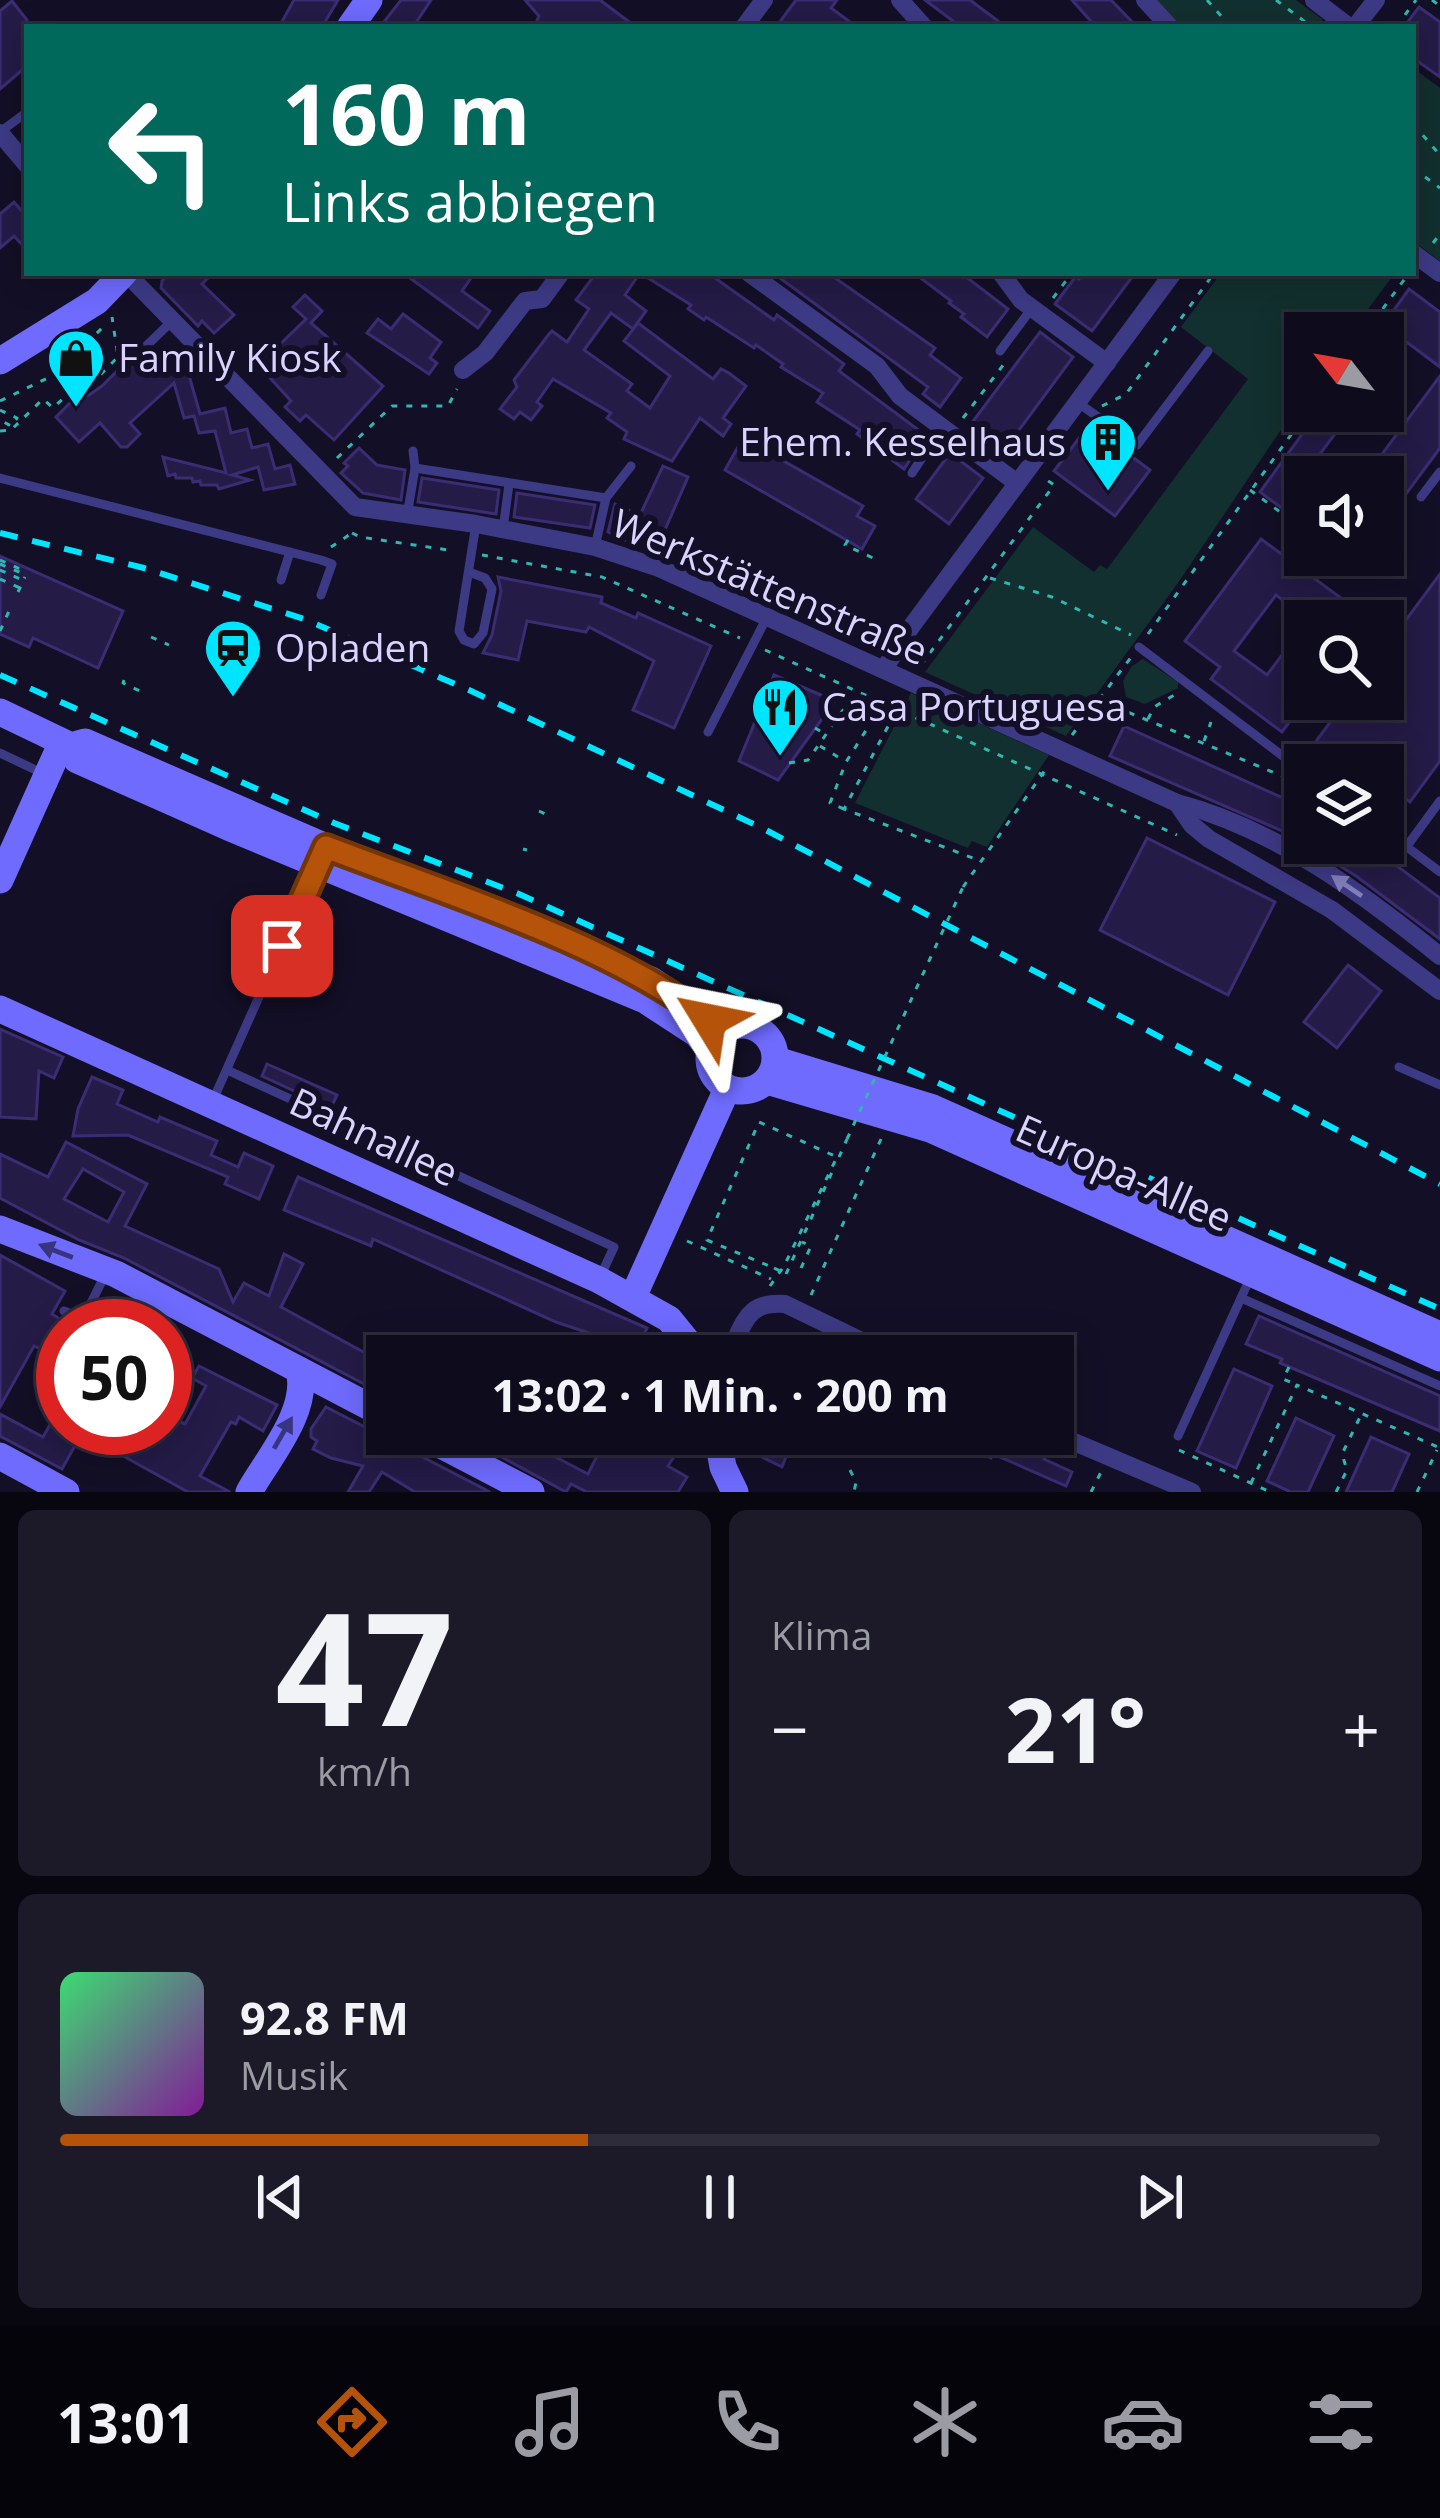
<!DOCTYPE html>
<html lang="de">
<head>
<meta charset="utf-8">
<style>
  body { margin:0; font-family:"Open Sans",sans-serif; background:#1c1929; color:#f1f3f6; height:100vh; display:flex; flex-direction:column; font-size:45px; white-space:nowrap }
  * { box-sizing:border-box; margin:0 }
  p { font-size:39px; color:#9b9ba3 }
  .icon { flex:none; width:66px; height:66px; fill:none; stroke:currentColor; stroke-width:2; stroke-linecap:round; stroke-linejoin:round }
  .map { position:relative; height:1492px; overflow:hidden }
  .drawer { display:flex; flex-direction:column; gap:18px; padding:18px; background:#08060f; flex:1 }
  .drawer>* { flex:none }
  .top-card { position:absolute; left:24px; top:24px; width:1392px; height:252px; border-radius:0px; box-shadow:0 6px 30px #0003,0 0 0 3px #2e2b3b; background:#00695c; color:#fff; overflow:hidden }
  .needle { width:78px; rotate:301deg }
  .buttons { position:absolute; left:1284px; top:312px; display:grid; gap:24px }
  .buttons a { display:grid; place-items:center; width:120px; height:120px; border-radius:0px; background:#0e0b1c; box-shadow:0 6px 30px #0003,0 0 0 3px #2e2b3b; font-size:60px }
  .speed { position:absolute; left:36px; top:1299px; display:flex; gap:24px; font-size:60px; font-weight:700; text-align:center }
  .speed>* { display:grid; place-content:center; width:156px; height:156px; border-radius:50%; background:#0e0b1c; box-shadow:0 6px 30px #0003,0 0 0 3px #2e2b3b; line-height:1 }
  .speed .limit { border:18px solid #d22; background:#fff; color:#111 }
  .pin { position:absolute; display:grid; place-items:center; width:102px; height:102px; color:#fff; margin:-51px; border-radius:24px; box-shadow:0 6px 18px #0006 }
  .me { position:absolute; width:132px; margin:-66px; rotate:305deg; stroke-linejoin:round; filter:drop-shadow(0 0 9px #0008) }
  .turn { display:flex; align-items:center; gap:42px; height:252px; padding:0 60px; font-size:54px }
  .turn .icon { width:156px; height:156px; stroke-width:2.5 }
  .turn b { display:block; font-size:84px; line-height:102px }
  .big { font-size:90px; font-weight:700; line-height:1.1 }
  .drawer .card { flex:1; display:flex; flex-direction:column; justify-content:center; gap:18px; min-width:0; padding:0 42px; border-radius:18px; background:#1c1929 }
  .drawer .dial { align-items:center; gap:0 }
  .dial b { font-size:156px; line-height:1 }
  .song { display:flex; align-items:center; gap:36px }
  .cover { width:144px; height:144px; border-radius:18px; background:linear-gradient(135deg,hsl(140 70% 55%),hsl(290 70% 35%)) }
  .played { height:12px; border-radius:6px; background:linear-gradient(90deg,#b45309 40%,#2e2b3b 40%) }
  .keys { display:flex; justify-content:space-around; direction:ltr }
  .heat { display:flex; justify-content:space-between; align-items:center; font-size:66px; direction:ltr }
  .drawer .tiles { flex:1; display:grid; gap:18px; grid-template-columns:1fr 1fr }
  .card:last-child { grid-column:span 2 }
  .trip { position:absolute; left:366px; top:1335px; width:708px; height:120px; border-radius:0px; background:#0e0b1c; box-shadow:0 6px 30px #0003,0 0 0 3px #2e2b3b; font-weight:700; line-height:120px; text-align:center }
  .tab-bar { display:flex; height:192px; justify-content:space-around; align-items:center; background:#06040b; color:#9b9ba3 }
  .tab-bar .icon { width:84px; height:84px }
  .tab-bar .selected { color:#b45309 }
  .tab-bar b { font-size:54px; color:#f1f3f6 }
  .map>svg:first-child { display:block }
</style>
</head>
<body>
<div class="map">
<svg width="1440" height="1492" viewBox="0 0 1440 1492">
  <rect width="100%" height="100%" fill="#130f26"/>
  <g fill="#12302f">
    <path d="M1157 0H1296L1322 19 1323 27H1182Z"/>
    <path d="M1413 68 1440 88V261L1417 244 1413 249Z"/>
    <path d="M1221 273H1395L1350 333H1305V394L1180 580 1066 736 925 672 1033 527 1094 572 1100 565 1107 569 1248 379 1181 327Z"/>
    <path d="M1143 659 1178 682V688L1145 704 1126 697 1123 681 1132 666Z"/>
    <path d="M911 693 1049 755 987 847 972 841 968 848 855 803Z"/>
  </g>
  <g fill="#241b47" stroke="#3b2d73" stroke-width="3" fill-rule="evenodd">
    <path d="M294 0H338L322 27H279Z"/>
    <path d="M401 0H431L413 27H380Z"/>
    <path d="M525 0H600L636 27H534L539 16Z"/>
    <path d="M796 0H837L831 8 857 27H776Z"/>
    <path d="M925 0H970L1006 27H961Z"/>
    <path d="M1072 0H1111L1137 27H1096Z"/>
    <path d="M12 1 27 20V66L0 89V11Z"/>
    <path d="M1419 7 1440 22V77L1413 58V27H1404Z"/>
    <path d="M14 202 27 217V250L14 236 0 248V214Z"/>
    <path d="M169 273H213L202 284 234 315 214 333 202 321 198 326 161 288 162 281Z"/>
    <path d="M403 273H464L471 278 462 291 490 311 478 328Z"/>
    <path d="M596 273H708L774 320 777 315 844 364 839 371 920 431 907 449 914 454 904 469 857 434 860 430 817 402 823 393 781 367 783 364 756 345 754 348 706 317 704 320 688 309 691 305 640 273 625 295 646 311 633 329 611 313 584 350 632 384 627 391 650 408 670 376 624 341 638 323 713 379 721 369 729 373 746 386 723 418 731 424 723 436 700 418 672 461 624 439 627 432 607 418 611 413 553 379 537 402 542 406 531 420 520 412 514 419 500 409 517 387 514 380 549 334 552 331 567 342 589 309 576 300Z"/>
    <path d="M773 273H828L935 348 930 355 961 378 940 407 923 394 928 387Z"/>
    <path d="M914 273H961L1008 309 987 337 961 317 964 314 949 303 951 301Z"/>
    <path d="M1084 273H1135L1092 331 1055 304 1076 276 1079 279Z"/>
    <path d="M1409 289 1440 312V367L1404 340 1383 369V325Z"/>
    <path d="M305 295 322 311 311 323 383 386 334 440 306 415 300 421 285 407 291 401 251 357 263 346 270 354 306 319 293 307Z"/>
    <path d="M403 314 441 342 430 358 437 363 429 374 367 333 378 319 391 329Z"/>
    <path d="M1040 332 1073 357 1002 453 968 428Z"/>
    <path d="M129 359 148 372 185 361 200 414 225 408 231 433 247 429 252 448 268 444 275 469 290 465 295 484 264 490 258 467 232 475 250 480 219 489 217 485H201L200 481 193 482 192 478H176L175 474 168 476 163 457 226 473 215 431 199 433 194 416 184 418 174 383 130 423 140 434 127 447H121L100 423 79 442 56 417 77 396 89 395 102 386Z"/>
    <path d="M1440 376V448L1383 525V477H1365Z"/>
    <path d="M1319 411H1352L1305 474V525L1260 492Z"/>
    <path d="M1089 425 1150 470 1115 516 1054 471Z"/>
    <path d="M743 438 863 506 857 516 875 526 862 549 725 470Z"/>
    <path d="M359 448 377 465 405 470 401 500 363 493 341 473 348 466 344 463Z"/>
    <path d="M950 453 983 478 949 524 916 499Z"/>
    <path d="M663 466 688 477 661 539 635 529 629 542 608 532 615 504 640 515Z"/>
    <path d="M422 478 499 490 496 514 418 502Z"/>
    <path d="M517 493 595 505 590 528 514 517Z"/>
    <path d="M1261 539 1372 621H1311L1276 595 1234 651 1267 675 1305 624V701L1282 732 1211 679 1220 667 1185 641Z"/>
    <path d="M0 556 123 611 98 668 33 638 29 647 0 634Z"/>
    <path d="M1440 574V761L1410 802 1383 782V765H1328L1309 751 1347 699H1383V651Z"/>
    <path d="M498 577 602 597 601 603 636 618 638 613 711 646 674 728 633 710 654 661 589 627 586 632 527 621 518 660 483 653 492 635 501 591Z"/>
    <path d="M774 675 835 701 778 780 739 761Z"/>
    <path d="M1124 726 1305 808V843H1365L1373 848 1440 898V939L1356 876 1289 834 1110 756Z"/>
    <path d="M1147 838 1275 902 1228 995 1100 930Z"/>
    <path d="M1348 965 1381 991 1337 1048 1304 1022Z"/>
    <path d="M0 1029 63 1057 54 1078 39 1071 36 1119 0 1117Z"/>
    <path d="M267 1064 337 1095 331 1108 262 1076Z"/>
    <path d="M92 1077 123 1090 117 1104 158 1122 160 1117 217 1141 211 1155 238 1167 244 1153 273 1166 259 1199 225 1184 228 1177 128 1135 73 1136 78 1109Z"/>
    <path d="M66 1142 147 1184 125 1226 219 1269 233 1302 244 1283 269 1296 284 1254 303 1264 281 1307 387 1365V1396L124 1258 79 1240 0 1198V1154L48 1177ZM83 1169 124 1192 108 1222 64 1199Z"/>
    <path d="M298 1177 647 1328 636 1352 626 1347 624 1351 612 1346 613 1341 556 1322 373 1239 371 1246 284 1210Z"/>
    <path d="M0 1255 65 1291 52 1314 63 1321 53 1338 60 1342 53 1355 34 1346 0 1407Z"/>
    <path d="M1259 1316 1440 1396V1431L1280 1363 1282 1359 1246 1344Z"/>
    <path d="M199 1366 277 1405 263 1431 239 1417 236 1424 231 1422 200 1476 230 1492H188L82 1433 62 1469 0 1436V1414L43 1437 63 1402V1428H165V1422L171 1418 185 1424 206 1386 192 1378Z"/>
    <path d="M1234 1369 1272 1386 1236 1468 1197 1451Z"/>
    <path d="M326 1407 361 1425 490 1492H415L382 1472 369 1492H348L363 1466 331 1458 313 1449 317 1441 311 1437V1429Z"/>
    <path d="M1296 1418 1334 1436 1308 1492H1291L1267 1481Z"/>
    <path d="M459 1434H512L588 1474 608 1434H634L675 1455 668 1466 687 1477 678 1492H587L571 1484 566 1492Z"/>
    <path d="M767 1434H795L782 1467 758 1455Z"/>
    <path d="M944 1434H1023L1050 1448 1044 1459 1072 1472 1066 1486 993 1454 991 1458Z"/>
    <path d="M1371 1437 1409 1454 1392 1492H1346Z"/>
  </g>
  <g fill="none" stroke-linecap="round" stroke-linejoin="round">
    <g stroke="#2fb8b0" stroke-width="3" stroke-dasharray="6 9" stroke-linecap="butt">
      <path d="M1207 0 1231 27"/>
      <path d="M1276 0 1312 27"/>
      <path d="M1432 0 1440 6"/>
      <path d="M1396 27 1416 0"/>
      <path d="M1413 124 1440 155"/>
      <path d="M1413 168 1440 188"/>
      <path d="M1433 243 1440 234"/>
      <path d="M1053 298 1072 273"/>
      <path d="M1365 333 1409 273"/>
      <path d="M0 401 56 374 106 324"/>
      <path d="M1102 406 1126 394 1214 273"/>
      <path d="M0 410 17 418 11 426 0 420"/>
      <path d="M963 418 1004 364"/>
      <path d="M0 431 11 430 43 399 53 408 86 377 92 383 118 357 112 317"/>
      <path d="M337 458 392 406H448L457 389"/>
      <path d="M1250 490 1305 530"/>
      <path d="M1383 532 1407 500"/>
      <path d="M352 533 360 537 455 551"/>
      <path d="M848 540 845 545 875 559"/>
      <path d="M331 547 352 533"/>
      <path d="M482 555 602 577 740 638"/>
      <path d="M1338 555 1356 568 1366 555"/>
      <path d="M0 560 27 572"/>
      <path d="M0 564 26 575"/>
      <path d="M0 570 20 579"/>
      <path d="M990 578 1052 597 1131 635"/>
      <path d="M0 579 20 588"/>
      <path d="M18 592 25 577"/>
      <path d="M0 631 9 611"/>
      <path d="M1148 634 1308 411"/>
      <path d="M151 637 169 645"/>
      <path d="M765 650 1177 835"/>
      <path d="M921 665 1054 485 1044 478"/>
      <path d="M124 680 123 683 146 694"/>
      <path d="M902 700 844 809 978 860"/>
      <path d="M1101 701 1287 778"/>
      <path d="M1148 719 1154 707 1176 694"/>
      <path d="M815 728 825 734"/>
      <path d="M1072 735 1132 656"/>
      <path d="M1204 741 1211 722"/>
      <path d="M820 746 843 760"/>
      <path d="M789 763 808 760 855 693"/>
      <path d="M844 809 830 803 846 762 882 705"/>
      <path d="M539 811 545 814"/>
      <path d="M523 849 527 850"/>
      <path d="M963 887 1048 766"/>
      <path d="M839 1157 847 1139"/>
      <path d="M687 1241 771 1279"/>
      <path d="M801 1268 811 1246 802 1242"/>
      <path d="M786 1274 832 1172"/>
      <path d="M770 1286 784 1266 837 1157 759 1122 707 1240 774 1268"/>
      <path d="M811 1295 881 1139"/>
      <path d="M1289 1367 1283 1379 1297 1385"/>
      <path d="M1179 1450 1270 1492"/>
      <path d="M850 1470 856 1482 854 1492"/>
      <path d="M1251 1483 1297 1385 1440 1448"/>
      <path d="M1091 1492 1101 1472"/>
      <path d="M1336 1492 1347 1470 1342 1454 1360 1417"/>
      <path d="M1417 1492 1437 1450"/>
    </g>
    <g stroke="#3d3a85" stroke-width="9">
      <path d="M0 132 27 112"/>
      <path d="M1000 351 1032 308"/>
      <path d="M137 355 174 319"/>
      <path d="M1077 402 1137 445 1208 351"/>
      <path d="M413 451 415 468 606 498"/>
      <path d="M912 473 942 428"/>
      <path d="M0 478 321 560 332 564 321 595"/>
      <path d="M1421 497 1440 472"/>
      <path d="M407 516 415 468"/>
      <path d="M503 529 509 484"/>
      <path d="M595 547 606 498 631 466"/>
      <path d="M469 572 485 578 492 589 483 633 474 644 464 640 459 631 476 524"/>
      <path d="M281 580 290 552"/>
      <path d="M1139 647 1305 773"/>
      <path d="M708 732 767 617"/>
      <path d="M0 753 44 774"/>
      <path d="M1383 829 1440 872"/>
      <path d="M1407 846 1440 801"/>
      <path d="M1399 1067 1440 1085"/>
      <path d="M227 1070 614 1247 601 1275"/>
      <path d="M213 1100 316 869"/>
      <path d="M1241 1298 1440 1386"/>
      <path d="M64 1311 76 1316 86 1313 105 1275"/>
      <path d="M1178 1436 1251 1276"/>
    </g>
    <g stroke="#3d3a85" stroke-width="18">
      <path d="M900 0 924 27"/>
      <path d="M1145 0 1170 27"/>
      <path d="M1314 0 1349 27"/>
      <path d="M744 27 764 0"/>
      <path d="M1355 27 1376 0"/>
      <path d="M0 133 27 165"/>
      <path d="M1413 253 1440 273"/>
      <path d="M126 273 355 507 476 524 595 547 659 568 1177 803C1276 829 1362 893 1440 956"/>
      <path d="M749 273 877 366 900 396 1017 483"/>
      <path d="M1001 273 1021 300 1107 363"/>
      <path d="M463 370 485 353 525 301 542 299 561 273"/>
      <path d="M884 669 911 627 1173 273"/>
      <path d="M1177 803 1192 825 1209 839 1332 910 1440 991"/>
      <path d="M727 1356C745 1325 744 1301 785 1304L893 1356"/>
      <path d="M1053 1433 1192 1492"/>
    </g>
    <g stroke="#6f6bff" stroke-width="27">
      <path d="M350 27 369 0"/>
      <path d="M0 361 97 301 124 273"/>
      <path d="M0 712 71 746 85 742 326 847 525 925 651 980 726 1029"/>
      <path d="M71 746 77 760 228 827 645 1000 697 1034 710 1050"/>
      <path d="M0 880 62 742"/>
      <path d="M0 1009 599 1280 669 1319 699 1356"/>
      <circle cx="742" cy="1058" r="33"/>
      <path d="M776 1060 933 1108 1440 1335"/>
      <path d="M767 1081 930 1129 1440 1358"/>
      <path d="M0 1229 116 1274 387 1416"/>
      <path d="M633 1297 727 1089"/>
      <path d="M420 1434 531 1492"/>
      <path d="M717 1434 723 1467 735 1492"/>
      <path d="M0 1456 66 1492"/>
      <path d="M249 1492C268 1458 310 1410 299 1370"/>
    </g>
    <g stroke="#00e5ff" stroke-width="6" stroke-dasharray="18 15" stroke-linecap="butt">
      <path d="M0 533 144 568 304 619 469 690 762 828 1440 1184"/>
      <path d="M0 675 334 823 519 894 1440 1309"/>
    </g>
    <g stroke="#2fb8b0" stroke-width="3" stroke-dasharray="6 9" stroke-linecap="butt">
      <path d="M847 1139 963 887"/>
      <path d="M774 1268 786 1274"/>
    </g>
  </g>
  <defs><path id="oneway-solid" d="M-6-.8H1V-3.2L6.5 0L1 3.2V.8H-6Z" transform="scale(3)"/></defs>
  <use fill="#837fbc" href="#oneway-solid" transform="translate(1347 886) rotate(-146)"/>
  <g fill="#38347d">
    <use href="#oneway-solid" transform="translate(56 1251) rotate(-159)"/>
    <use href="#oneway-solid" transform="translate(283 1433) rotate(-60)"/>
  </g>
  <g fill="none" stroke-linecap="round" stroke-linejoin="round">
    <g stroke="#753606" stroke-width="30">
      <path id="route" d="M282 946 326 847C450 895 603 941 709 1020"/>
    </g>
    <use href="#route" stroke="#b45309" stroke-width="21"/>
  </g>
  <defs>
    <g id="shop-pin" transform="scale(3)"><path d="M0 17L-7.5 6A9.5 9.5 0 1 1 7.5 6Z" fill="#00e5ff" stroke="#130f26"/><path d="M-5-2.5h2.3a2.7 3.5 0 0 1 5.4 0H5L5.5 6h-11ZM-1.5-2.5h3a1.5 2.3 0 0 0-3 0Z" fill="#111"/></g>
    <g id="building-pin" transform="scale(3)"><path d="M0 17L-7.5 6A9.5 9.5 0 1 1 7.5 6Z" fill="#00e5ff" stroke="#130f26"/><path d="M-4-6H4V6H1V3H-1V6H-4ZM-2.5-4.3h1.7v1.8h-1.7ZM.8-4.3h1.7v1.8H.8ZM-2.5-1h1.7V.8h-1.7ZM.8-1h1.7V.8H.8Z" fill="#111"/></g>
    <g id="station-pin" transform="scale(3)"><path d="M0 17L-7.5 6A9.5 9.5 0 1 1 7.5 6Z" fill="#00e5ff" stroke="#130f26"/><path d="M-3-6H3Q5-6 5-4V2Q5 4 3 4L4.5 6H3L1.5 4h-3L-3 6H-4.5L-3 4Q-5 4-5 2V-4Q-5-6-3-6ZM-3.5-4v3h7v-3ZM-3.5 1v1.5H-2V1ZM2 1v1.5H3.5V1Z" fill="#111"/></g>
    <g id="restaurant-pin" transform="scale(3)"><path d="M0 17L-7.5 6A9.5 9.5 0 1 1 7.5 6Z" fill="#00e5ff" stroke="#130f26"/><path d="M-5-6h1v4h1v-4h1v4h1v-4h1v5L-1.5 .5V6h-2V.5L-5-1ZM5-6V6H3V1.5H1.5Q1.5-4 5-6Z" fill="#111"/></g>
  </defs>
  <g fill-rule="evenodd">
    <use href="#shop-pin" x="76" y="358"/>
    <use href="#building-pin" x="1108" y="442"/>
    <use href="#station-pin" x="233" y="648"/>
    <use href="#restaurant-pin" x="780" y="707"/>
  </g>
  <g text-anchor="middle" stroke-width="12" stroke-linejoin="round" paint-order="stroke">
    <g font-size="39" fill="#d9d4ff" stroke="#130f26" text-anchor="start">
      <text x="118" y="372">Family Kiosk</text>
      <text x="1066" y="456" text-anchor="end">Ehem. Kesselhaus</text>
      <text x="275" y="662">Opladen</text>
      <text x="822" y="721">Casa Portuguesa</text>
    </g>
    <g font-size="39" fill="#d9d4ff" stroke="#130f26">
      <text transform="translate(770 587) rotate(23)" y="14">Werkstättenstraße</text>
      <text transform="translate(374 1137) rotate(25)" y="14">Bahnallee</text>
      <text transform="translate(1124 1173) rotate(24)" y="14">Europa-Allee</text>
    </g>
  </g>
</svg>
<div class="buttons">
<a><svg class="needle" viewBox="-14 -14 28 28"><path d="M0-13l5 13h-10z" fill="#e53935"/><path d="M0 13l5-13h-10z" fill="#9b9ba3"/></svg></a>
<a><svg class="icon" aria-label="sound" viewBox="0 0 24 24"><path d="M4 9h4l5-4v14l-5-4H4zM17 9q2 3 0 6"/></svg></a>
<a><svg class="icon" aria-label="search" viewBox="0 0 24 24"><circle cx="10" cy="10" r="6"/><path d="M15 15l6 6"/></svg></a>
<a><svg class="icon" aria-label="layers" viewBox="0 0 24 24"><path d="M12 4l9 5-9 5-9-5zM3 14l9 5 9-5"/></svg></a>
</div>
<div class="speed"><div class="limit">50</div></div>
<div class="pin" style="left:282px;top:946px;background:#d93025"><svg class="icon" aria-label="arrive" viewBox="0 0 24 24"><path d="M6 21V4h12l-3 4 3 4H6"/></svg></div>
<svg class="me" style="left:709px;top:1020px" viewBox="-20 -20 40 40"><path d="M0-17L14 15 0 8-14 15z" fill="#b45309" stroke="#fff" stroke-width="4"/></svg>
<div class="trip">13:02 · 1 Min. · 200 m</div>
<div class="top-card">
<div class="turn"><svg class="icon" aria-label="left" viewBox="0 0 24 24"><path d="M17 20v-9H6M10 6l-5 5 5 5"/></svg><div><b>160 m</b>Links abbiegen</div></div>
</div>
</div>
<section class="drawer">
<div class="tiles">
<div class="card dial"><b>47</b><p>km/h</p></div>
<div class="card"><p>Klima</p>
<div class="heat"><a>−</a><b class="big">21°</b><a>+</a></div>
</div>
<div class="card">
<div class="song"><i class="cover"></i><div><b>92.8 FM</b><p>Musik</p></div></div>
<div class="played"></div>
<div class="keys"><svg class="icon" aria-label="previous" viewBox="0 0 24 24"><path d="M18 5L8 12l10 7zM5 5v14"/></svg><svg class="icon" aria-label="pause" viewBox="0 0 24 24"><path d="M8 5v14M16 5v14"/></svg><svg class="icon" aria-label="next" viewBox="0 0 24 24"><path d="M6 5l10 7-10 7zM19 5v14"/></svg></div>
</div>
</div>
</section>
<nav class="tab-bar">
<b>13:01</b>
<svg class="icon selected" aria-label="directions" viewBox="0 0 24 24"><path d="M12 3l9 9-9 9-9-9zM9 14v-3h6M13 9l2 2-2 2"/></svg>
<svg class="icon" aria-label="music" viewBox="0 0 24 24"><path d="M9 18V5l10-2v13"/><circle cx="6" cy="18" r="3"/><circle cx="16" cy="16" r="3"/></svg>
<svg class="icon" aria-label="phone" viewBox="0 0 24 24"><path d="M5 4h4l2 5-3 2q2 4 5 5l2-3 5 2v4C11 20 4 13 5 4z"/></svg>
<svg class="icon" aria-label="climate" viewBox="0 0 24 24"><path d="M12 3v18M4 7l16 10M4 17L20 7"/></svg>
<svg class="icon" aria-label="car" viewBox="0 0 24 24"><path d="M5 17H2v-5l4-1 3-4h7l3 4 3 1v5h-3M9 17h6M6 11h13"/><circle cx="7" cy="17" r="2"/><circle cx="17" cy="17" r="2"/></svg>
<svg class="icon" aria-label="filters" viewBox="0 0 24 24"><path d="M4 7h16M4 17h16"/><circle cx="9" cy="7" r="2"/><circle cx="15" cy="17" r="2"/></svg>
</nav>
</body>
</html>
